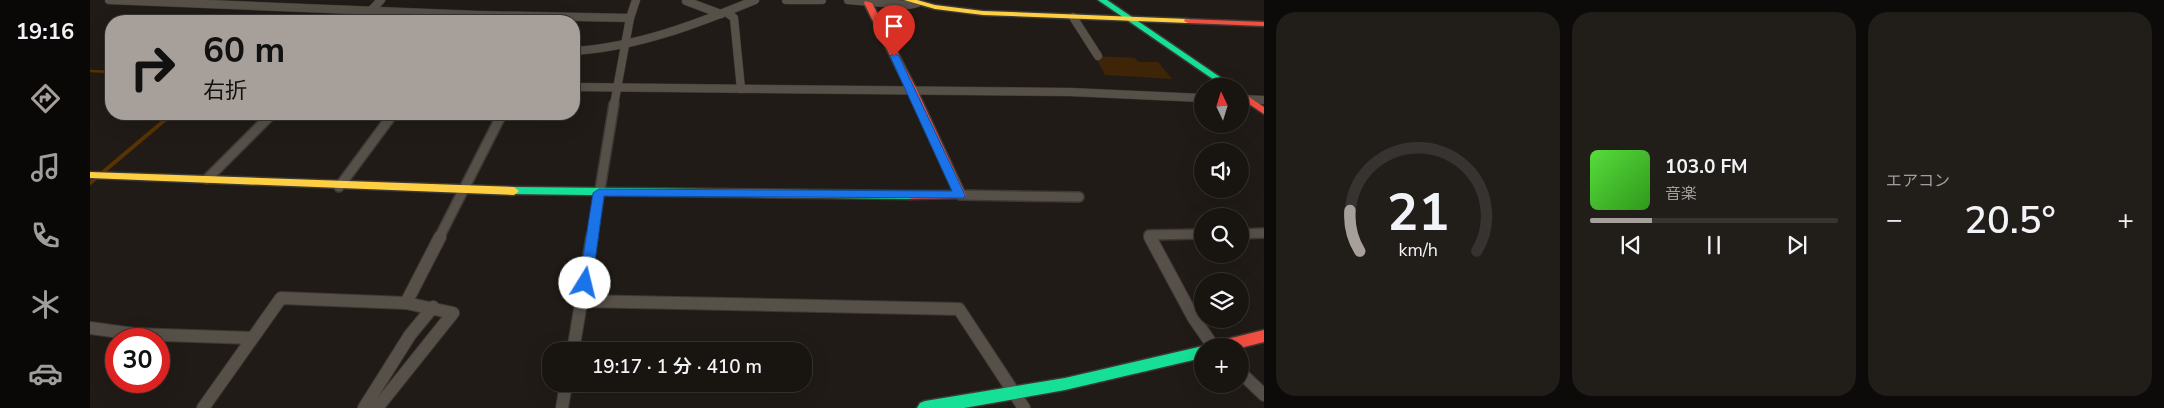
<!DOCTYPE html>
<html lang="ja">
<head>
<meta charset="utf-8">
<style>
  body { margin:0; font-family:"Nunito Sans","Noto Sans JP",sans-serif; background:#211d19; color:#f1f3f6; height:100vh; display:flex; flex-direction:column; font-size:19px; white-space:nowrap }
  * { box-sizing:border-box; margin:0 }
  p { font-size:16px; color:#9f9e9f }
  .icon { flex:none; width:28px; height:28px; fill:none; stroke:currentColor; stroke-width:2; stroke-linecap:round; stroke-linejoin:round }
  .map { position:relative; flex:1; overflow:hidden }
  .sheet { display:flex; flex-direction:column; gap:12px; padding:12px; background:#0d0b09; width:900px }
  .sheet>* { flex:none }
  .guide { position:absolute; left:15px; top:15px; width:475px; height:105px; border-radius:20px; box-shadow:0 5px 20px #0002,0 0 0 1px #363330; background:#a7a09a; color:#111; overflow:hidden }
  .needle { width:32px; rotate:356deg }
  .buttons { position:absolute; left:1104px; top:78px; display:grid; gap:10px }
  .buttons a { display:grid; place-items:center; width:55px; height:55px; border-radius:50%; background:#181410; box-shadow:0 5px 20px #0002,0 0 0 1px #363330; font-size:25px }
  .speed { position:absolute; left:15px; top:328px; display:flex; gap:10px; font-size:25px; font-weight:700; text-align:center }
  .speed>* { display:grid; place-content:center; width:65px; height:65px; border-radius:50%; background:#181410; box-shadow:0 5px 20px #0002,0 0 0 1px #363330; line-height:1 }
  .speed .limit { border:8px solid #d22; background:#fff; color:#111 }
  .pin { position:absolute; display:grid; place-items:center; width:42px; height:42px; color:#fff; margin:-51px -21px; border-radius:50% 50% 50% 0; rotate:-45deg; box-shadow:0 0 5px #0007 }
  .pin .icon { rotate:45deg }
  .me { position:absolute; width:55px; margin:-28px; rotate:9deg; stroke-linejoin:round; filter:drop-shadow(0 0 4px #0008) }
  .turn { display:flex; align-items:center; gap:18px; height:105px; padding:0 15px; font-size:22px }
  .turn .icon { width:65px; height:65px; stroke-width:2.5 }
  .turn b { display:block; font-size:35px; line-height:42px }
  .big { font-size:38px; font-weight:600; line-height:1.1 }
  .sheet .tile { flex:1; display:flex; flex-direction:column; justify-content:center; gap:8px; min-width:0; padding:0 18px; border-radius:20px; background:#211d19 }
  .sheet .dial { align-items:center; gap:0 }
  .dial svg { height:130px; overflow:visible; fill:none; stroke:#363330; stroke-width:7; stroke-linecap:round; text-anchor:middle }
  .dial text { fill:#f1f3f6; stroke:none }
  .song { display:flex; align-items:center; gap:15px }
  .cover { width:60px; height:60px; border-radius:8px; background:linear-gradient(135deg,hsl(110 70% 55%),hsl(110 70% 35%)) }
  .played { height:5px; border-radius:2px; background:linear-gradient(90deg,#a7a09a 25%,#363330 25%) }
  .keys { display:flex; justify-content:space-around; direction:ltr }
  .heat { display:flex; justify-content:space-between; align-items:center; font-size:28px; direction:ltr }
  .sheet .tiles { flex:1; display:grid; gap:12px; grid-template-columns:repeat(3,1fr) }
  .trip { position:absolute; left:452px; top:342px; width:270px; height:50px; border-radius:20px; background:#181410; box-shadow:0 5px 20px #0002,0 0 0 1px #363330; font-weight:600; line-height:50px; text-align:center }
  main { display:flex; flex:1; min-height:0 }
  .tab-bar { display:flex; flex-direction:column; width:90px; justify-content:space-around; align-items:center; background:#0a0806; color:#9f9e9f }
  .tab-bar .icon { width:35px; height:35px }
  .tab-bar .on { color:#a7a09a }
  .tab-bar b { font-size:22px; color:#f1f3f6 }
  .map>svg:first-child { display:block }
</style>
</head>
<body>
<main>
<nav class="tab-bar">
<b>19:16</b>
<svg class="icon on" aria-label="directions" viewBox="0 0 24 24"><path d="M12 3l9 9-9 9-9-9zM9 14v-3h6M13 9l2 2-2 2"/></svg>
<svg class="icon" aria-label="music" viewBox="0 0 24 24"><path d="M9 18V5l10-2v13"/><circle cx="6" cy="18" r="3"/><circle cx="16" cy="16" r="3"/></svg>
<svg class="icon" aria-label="phone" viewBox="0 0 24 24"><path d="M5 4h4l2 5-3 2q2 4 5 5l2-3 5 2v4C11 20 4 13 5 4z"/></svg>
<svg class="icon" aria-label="climate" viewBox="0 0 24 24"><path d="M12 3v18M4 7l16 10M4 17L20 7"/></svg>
<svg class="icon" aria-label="car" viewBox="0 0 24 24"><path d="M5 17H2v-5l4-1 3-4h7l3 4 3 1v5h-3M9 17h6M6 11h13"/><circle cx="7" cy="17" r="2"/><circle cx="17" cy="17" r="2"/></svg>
</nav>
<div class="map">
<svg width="1174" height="408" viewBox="0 0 1174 408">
  <rect width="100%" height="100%" fill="#201b16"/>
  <path fill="#3f2507" d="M1005 56 1045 58 1048 62H1068L1082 79 1015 75Z"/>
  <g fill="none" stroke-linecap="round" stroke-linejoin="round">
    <path stroke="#593302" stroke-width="2.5" d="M0 71 21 72"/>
    <path stroke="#593302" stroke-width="4" d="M0 183 82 114"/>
    <g stroke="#3c3833" stroke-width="9">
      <g id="street-far2">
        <path d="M19 0 388 15 540 18"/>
        <path d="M696 0H732"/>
        <path d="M758 0 818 5 827 3"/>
        <path d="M596 1 631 14"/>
        <path d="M636 12 644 18 651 89"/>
        <path d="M983 17 1008 56"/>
        <path d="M271 21 291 0"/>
        <path d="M484 51C547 47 607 24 665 0"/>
        <path d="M484 87 980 92 1112 98"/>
        <path d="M1150 99 1174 100"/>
        <path d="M524 105 540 18 546 0"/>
      </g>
    </g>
    <g stroke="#3c3833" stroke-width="12">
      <g id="street-far1">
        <path d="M117 179 182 114"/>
        <path d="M249 187 303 114"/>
        <path d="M870 195 989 197"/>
        <path d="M1150 234 1174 233"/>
        <path d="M349 238 412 114"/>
        <path d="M502 238 524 104"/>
        <path d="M1061 238 1059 235 1112 234"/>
      </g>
    </g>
    <g stroke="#3c3833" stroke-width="14">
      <g id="street">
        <path d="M1060 237 1103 317 1123 346"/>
        <path d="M492 301 869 309 934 408"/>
        <path d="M316 303 350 237"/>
        <path d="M0 328 44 334 162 338"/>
        <path d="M483 351 502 237"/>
        <path d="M1150 372 1174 395"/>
        <path d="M113 408 191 298 316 303 363 313 287 408"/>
        <path d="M274 408 320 335 343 307"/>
        <path d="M472 408 476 384"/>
      </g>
    </g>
    <g stroke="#3c3833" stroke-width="3">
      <g id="fast">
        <path d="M1008 0H1017L1143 86H1133Z"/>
        <path d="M424 187 821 191 827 195 821 199 420 194 419 191Z"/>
        <path d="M1113 346 1112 358 975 390 874 408H827L830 403 835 401 975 378Z"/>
      </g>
    </g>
    <g stroke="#3c3833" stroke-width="3">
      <g id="slow">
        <path d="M814 0H827L845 5 893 11 1098 19 1102 21 1098 23 893 15 845 9Z"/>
        <path d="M0 172 424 187 429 191 424 195 0 178Z"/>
      </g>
    </g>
    <g stroke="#3c3833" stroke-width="3">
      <g id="jam">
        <path d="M775 1 782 3 827 90 876 195 874 198 821 199 815 195 821 191H863L817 90 774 3Z"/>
        <path d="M1095 19 1174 22V26L1098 23 1094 21Z"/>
        <path d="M1150 91 1174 107V114L1150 98Z"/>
        <path d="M1174 330V342L1150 348 1126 346 1128 342 1133 340Z"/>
      </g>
    </g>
    <use href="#street-far2" stroke="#565049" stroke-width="8"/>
    <use href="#street-far1" stroke="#565049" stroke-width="9"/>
    <use href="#street" stroke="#565049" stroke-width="12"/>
    <use href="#fast" fill="#16e098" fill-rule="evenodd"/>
    <use href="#slow" fill="#ffcf43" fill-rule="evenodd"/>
    <use href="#jam" fill="#f24e42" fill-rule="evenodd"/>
  </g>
  <path fill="#1a73e8" stroke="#114b97" d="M804 53 809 56 875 195 874 198 514 196 502 283 500 287H491L489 283 503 193 509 189 862 191 800 56Z"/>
</svg>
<div class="buttons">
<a><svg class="needle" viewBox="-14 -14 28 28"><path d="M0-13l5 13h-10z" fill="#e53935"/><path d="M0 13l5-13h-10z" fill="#9f9e9f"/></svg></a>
<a><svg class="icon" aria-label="sound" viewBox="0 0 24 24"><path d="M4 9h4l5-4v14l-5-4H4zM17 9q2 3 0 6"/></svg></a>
<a><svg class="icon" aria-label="search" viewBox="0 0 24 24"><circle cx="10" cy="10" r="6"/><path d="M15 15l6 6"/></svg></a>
<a><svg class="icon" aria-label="layers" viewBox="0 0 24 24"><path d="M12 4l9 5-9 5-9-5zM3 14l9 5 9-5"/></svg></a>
<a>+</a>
</div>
<div class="speed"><div class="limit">30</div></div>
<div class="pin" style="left:804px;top:56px;background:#d93025"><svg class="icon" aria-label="arrive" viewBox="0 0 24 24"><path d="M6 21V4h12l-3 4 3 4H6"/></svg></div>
<svg class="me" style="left:495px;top:283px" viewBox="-20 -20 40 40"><circle r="19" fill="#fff"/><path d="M0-13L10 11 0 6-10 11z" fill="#1a73e8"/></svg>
<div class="trip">19:17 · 1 分 · 410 m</div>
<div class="guide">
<div class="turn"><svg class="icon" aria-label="right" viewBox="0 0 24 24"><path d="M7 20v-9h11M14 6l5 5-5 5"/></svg><div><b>60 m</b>右折</div></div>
</div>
</div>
<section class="sheet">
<div class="tiles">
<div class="tile dial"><svg viewBox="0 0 100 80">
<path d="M14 69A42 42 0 1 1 86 69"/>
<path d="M14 69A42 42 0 0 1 8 44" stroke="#a7a09a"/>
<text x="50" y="56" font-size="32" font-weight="700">21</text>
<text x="50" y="72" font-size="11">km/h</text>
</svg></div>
<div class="tile">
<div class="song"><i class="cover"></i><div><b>103.0 FM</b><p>音楽</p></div></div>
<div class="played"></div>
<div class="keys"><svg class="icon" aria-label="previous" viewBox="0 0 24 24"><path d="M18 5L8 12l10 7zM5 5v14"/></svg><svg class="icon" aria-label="pause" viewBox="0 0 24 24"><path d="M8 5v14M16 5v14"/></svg><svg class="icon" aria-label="next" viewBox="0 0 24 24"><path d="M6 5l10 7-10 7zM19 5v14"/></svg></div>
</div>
<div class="tile"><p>エアコン</p>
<div class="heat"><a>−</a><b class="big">20.5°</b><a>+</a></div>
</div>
</div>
</section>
</main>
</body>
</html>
